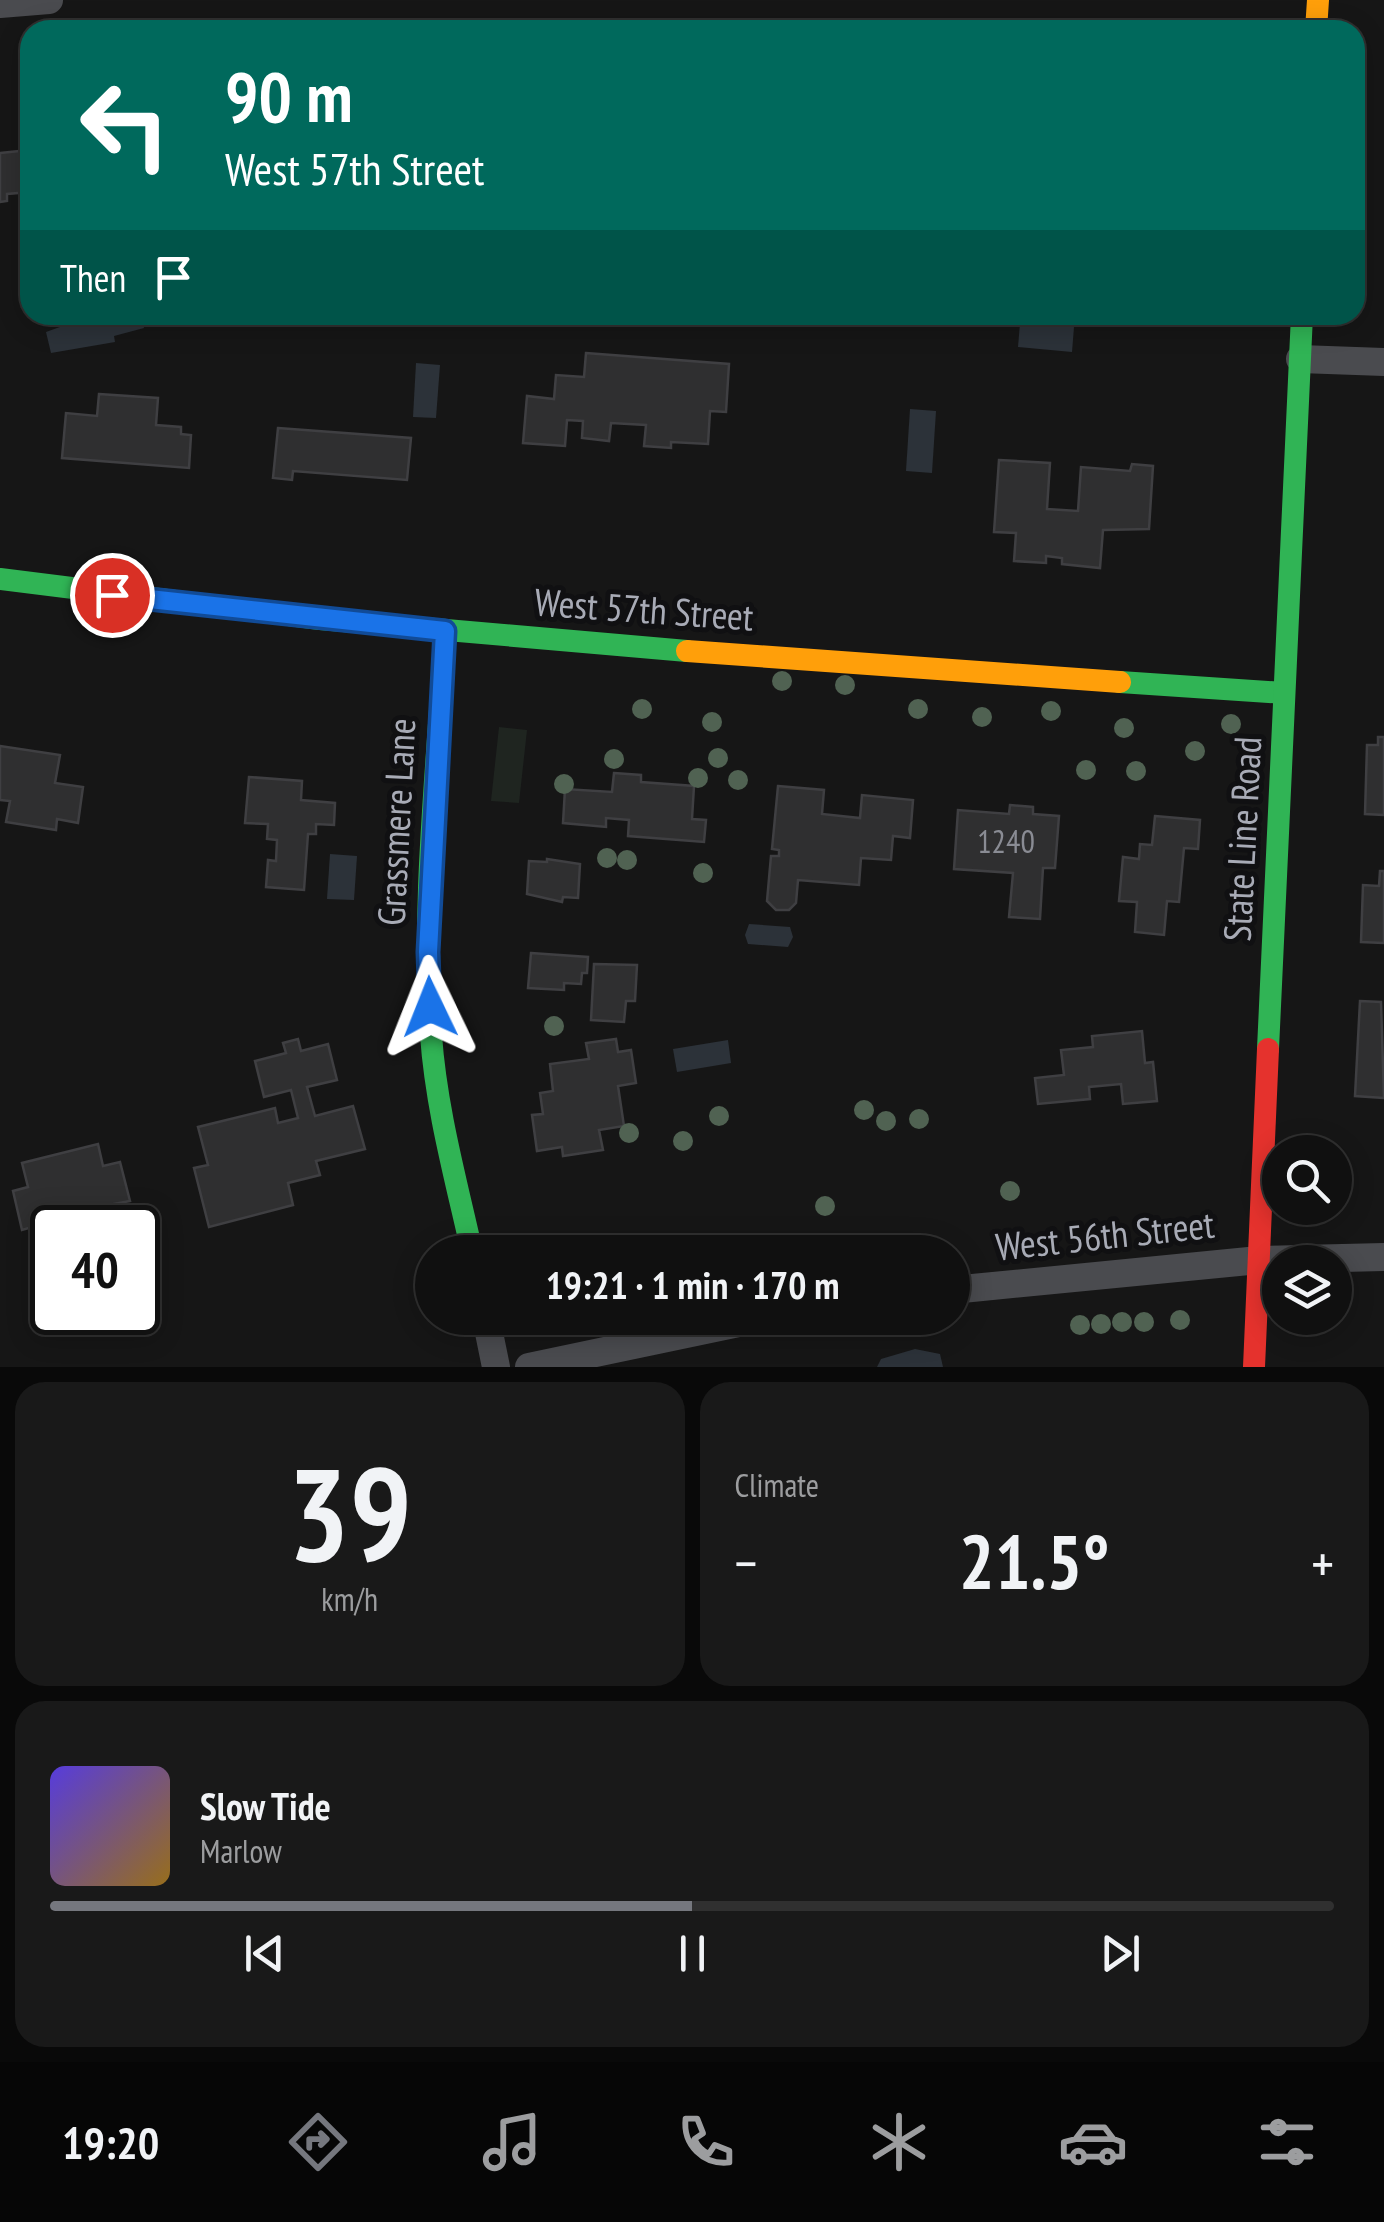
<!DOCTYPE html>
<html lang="en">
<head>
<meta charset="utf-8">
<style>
  body { margin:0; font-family:"PT Sans Narrow",sans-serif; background:#191919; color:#f1f3f6; height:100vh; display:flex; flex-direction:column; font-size:38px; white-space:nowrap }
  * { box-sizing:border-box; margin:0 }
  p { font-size:32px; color:#9c9d9f }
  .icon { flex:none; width:55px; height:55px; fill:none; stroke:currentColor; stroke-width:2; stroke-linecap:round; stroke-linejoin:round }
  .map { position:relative; height:1367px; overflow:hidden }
  .side { display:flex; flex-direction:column; gap:15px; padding:15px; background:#090909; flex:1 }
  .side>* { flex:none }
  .guide { position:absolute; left:20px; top:20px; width:1345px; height:305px; border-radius:30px; box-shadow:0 5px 25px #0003,0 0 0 2px #303030; background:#00695c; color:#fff; overflow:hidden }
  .controls { position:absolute; left:1262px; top:1135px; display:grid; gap:20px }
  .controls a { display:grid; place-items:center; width:90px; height:90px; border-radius:50%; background:#101010; box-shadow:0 5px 25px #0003,0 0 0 2px #303030; font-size:50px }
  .speed { position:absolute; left:30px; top:1205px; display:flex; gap:20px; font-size:50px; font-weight:700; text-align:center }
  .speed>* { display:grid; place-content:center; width:130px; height:130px; border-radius:50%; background:#101010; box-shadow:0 5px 25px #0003,0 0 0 2px #303030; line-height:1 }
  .speed .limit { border:5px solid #111; border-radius:15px; background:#fff; color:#111 }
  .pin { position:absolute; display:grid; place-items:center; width:85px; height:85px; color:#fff; margin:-42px; border:5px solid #fff; border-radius:50%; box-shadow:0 2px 10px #0007 }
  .me { position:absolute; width:110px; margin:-55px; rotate:358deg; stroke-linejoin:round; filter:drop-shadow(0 0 8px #0008) }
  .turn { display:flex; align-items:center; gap:35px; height:210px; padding:0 40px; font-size:45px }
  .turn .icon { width:130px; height:130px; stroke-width:2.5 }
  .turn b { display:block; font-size:70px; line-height:85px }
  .then { display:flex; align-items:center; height:95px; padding:0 40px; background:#0003; gap:20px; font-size:38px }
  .big { font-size:75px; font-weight:700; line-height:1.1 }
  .side .widget { flex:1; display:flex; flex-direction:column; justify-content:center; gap:15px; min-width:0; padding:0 35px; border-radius:30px; background:#191919 }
  .side .dial { align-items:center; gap:0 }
  .dial b { font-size:130px; line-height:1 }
  .song { display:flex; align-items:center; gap:30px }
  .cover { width:120px; height:120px; border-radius:15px; background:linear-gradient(135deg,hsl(250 70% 55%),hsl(40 70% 35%)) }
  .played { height:10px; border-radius:5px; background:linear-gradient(90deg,#75777e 50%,#303030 50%) }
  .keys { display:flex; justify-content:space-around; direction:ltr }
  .heat { display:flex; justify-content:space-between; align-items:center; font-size:55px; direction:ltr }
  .side .tiles { flex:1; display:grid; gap:15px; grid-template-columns:1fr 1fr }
  .widget:last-child { grid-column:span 2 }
  .trip { position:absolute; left:415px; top:1235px; width:555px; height:100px; border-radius:50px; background:#101010; box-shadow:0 5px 25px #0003,0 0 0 2px #303030; font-weight:700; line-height:100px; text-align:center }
  .menu { display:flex; height:160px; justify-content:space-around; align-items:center; background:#060606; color:#9c9d9f }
  .menu .icon { width:70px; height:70px }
  .menu .active { color:#75777e }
  .menu b { font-size:45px; color:#f1f3f6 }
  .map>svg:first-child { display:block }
</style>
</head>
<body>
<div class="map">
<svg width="1384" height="1367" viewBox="0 0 1384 1367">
  <rect width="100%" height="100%" fill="#161616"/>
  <path fill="#1f2520" d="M499 727 527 730 519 803 491 801Z"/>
  <g fill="#2c3239">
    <path d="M93 315H141L144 328 114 336 115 342 51 353 46 332Z"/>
    <path d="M1020 323 1074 327 1072 352 1018 347Z"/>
    <path d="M416 363 440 365 436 418 413 417Z"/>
    <path d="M910 409 936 411 932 473 906 471Z"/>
    <path d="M330 854 357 856 354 900 327 899Z"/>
    <path d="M749 924 790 927 793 937 788 947 748 944 745 935Z"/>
    <path d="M728 1040 731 1063 677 1072 673 1049Z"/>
    <path d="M915 1349 940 1354 943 1367H877L881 1359Z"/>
  </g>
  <g fill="#2f2f30" stroke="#3f3f42" stroke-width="2.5">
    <path d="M30 150V192L7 194V201L0 202V153Z"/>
    <path d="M586 353 729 364 726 412 710 411 708 444 671 442V448L644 446 646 425 611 423 609 441 582 438 583 421 567 420 565 446 523 443 527 396 554 399 556 375 584 377Z"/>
    <path d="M99 394 158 398 156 425 181 427V434L191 435 189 468 62 458 66 413 97 416Z"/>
    <path d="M278 428 411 438 407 480 293 471 292 480 273 478Z"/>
    <path d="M999 460 1050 463 1047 509 1078 511 1081 467 1130 471 1132 464 1153 466 1149 529 1103 530 1100 568 1062 564V558L1046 556V563L1014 561 1016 533 994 532Z"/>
    <path d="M1378 737H1384V815L1365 814 1367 745H1378Z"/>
    <path d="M0 746 60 755 55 783 83 787 78 823 57 819 56 830 6 822 10 801 0 800Z"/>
    <path d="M614 773 641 775V782L694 786 692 819 706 820 704 842 628 836 629 820 606 818V827L563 823 565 789 612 792Z"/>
    <path d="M249 777 302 781 301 800 335 803 334 825 316 824V834H308L304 890 266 887 268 860 276 861 277 840 267 839 268 824 245 823Z"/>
    <path d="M778 786 824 790 822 814 860 818 862 795 913 800 910 838 893 836 891 860 861 858 859 885 798 880 796 903 789 910H776L767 901 771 856H779V850L772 849Z"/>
    <path d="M1010 805 1033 807V814L1059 816 1055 868H1043L1040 919 1009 917 1013 873 954 869 958 810 1009 814Z"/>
    <path d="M1155 816 1200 820 1198 849 1184 848 1179 902 1167 901 1164 935 1135 932 1137 902 1119 901 1123 857 1139 859 1140 844 1152 845Z"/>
    <path d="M547 859 580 864 578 898 563 897 562 902 527 894 529 861 547 862Z"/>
    <path d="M1380 871H1384V943L1361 942 1363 885 1379 886Z"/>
    <path d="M531 953 588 957 587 973H582L581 984 564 983V990L528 988Z"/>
    <path d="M594 964 637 965 635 1001H626L624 1022 591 1020Z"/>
    <path d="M1360 1001 1381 1002 1384 1098 1355 1096Z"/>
    <path d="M1142 1031 1145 1063 1153 1062 1157 1101 1123 1104 1121 1084 1089 1087 1090 1099 1038 1104 1035 1078 1064 1075 1061 1050 1093 1047 1092 1036Z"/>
    <path d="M298 1039 301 1051 328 1044 337 1080 307 1087 315 1116 353 1106 365 1149 316 1161 320 1175 288 1183 293 1205 209 1227 194 1168 208 1165 198 1127 275 1108 278 1123 298 1118 291 1090 264 1097 255 1061 286 1053 283 1043Z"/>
    <path d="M616 1039 618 1052 631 1050 636 1083 618 1086 624 1126 599 1130 603 1150 563 1156 562 1147 537 1151 532 1115 543 1114 540 1093 553 1091 550 1064 589 1059 586 1043Z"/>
    <path d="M98 1144 103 1166 120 1162 130 1201 114 1204 117 1214 40 1233 39 1225 22 1230 13 1191 28 1187 22 1163Z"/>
  </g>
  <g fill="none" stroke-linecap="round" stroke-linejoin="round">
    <g stroke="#4a4b4f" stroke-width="28">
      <path d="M0 4 49 0"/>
      <path d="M1300 359 1384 362"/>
      <path d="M952 1290 1259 1260 1384 1257"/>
      <path d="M486 1318 496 1367"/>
      <path d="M529 1367 762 1318"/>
    </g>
    <g stroke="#30b455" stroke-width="22">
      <path d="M0 579 320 619 687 651"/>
      <path d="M445 631C438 765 421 900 431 1035 436 1108 456 1180 472 1252"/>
      <path d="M1120 682 1284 693"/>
      <path d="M1268 1049 1302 315"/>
    </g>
    <g stroke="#ff9f0a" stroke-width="22">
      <path d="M1316 30 1318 0"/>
      <path d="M687 651 1120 682"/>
    </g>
    <path stroke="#e5322d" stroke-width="22" d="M1254 1367 1268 1049"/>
  </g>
  <g fill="#506252">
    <circle cx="782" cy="681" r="10"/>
    <circle cx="845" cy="685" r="10"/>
    <circle cx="642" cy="709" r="10"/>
    <circle cx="918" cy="709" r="10"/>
    <circle cx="1051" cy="711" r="10"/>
    <circle cx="982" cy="717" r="10"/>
    <circle cx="712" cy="722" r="10"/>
    <circle cx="1231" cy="724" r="10"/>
    <circle cx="1124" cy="728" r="10"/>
    <circle cx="1195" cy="751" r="10"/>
    <circle cx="718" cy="758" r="10"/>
    <circle cx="614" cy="759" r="10"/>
    <circle cx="1086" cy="770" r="10"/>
    <circle cx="1136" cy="771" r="10"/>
    <circle cx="698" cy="778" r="10"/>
    <circle cx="738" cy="780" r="10"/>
    <circle cx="564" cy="784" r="10"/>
    <circle cx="607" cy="858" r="10"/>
    <circle cx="627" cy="860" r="10"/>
    <circle cx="703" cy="873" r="10"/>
    <circle cx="554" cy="1026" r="10"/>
    <circle cx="864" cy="1110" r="10"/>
    <circle cx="719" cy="1116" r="10"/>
    <circle cx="919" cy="1119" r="10"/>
    <circle cx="886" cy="1121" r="10"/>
    <circle cx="629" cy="1133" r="10"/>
    <circle cx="683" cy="1141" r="10"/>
    <circle cx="1010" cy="1191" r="10"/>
    <circle cx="825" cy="1206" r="10"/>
    <circle cx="1180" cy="1320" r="10"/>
    <circle cx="1122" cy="1322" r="10"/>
    <circle cx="1144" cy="1322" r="10"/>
    <circle cx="1101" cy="1324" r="10"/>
    <circle cx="1080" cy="1325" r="10"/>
  </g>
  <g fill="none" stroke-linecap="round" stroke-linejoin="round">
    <g stroke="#114b97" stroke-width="25">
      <path id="route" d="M112 595 445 631 428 952 430 1007"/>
    </g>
    <use href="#route" stroke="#1a73e8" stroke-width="18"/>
  </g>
  <g text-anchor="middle" stroke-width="10" stroke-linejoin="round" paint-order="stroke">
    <g font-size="32" fill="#8a8c94">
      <text x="1006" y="853">1240</text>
    </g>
    <g font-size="38" fill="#a8abb6" stroke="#101012">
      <text transform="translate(644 610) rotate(4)" y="13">West 57th Street</text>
      <text transform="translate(397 822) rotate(-87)" y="13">Grassmere Lane</text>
      <text transform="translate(1243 839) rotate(-87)" y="13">State Line Road</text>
      <text transform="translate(1105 1236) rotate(-6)" y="13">West 56th Street</text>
    </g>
  </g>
</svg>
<div class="controls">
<a><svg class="icon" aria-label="search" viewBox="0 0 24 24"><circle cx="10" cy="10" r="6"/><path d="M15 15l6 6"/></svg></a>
<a><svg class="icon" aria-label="layers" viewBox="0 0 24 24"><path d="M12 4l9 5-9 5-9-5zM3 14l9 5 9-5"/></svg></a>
</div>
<div class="speed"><div class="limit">40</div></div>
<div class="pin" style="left:112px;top:595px;background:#d93025"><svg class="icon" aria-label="arrive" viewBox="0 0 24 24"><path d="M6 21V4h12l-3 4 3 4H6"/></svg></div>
<svg class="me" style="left:430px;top:1007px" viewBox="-20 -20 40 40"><path d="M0-17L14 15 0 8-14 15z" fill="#1a73e8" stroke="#fff" stroke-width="4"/></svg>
<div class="trip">19:21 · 1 min · 170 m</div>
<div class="guide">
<div class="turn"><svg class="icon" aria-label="left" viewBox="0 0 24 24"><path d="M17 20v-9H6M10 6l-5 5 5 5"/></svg><div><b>90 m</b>West 57th Street</div></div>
<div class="then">Then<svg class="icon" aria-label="arrive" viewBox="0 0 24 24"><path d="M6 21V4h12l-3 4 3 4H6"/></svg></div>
</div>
</div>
<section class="side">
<div class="tiles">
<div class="widget dial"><b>39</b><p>km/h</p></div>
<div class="widget"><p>Climate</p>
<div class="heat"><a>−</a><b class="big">21.5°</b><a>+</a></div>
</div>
<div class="widget">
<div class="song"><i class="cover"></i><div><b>Slow Tide</b><p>Marlow</p></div></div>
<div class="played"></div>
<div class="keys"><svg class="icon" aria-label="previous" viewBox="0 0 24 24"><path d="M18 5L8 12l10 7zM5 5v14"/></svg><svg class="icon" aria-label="pause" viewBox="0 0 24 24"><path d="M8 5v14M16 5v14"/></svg><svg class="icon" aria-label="next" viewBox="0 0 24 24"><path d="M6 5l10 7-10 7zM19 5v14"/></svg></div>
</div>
</div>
</section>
<nav class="menu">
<b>19:20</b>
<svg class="icon active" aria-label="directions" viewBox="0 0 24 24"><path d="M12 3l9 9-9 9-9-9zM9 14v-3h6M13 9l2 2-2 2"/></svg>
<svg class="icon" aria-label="music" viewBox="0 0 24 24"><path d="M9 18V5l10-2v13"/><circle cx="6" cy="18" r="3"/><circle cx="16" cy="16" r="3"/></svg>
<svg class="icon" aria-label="phone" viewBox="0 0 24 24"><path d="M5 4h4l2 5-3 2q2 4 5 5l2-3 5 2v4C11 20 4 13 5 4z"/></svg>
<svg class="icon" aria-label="climate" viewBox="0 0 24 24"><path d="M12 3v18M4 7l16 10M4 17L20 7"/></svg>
<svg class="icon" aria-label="car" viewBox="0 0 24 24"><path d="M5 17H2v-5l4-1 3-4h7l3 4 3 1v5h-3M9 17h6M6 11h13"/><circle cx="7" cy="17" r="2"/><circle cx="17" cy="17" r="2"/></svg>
<svg class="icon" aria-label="filters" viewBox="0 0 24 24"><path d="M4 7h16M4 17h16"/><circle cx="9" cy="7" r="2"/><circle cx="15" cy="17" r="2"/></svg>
</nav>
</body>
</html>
